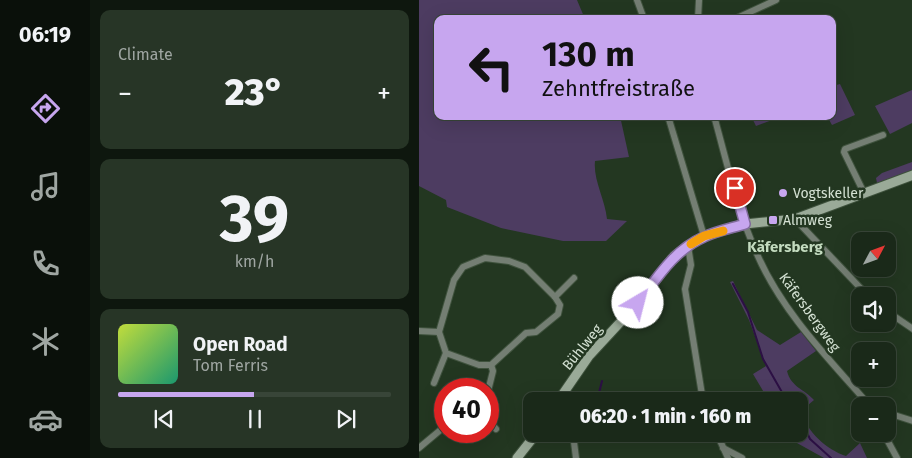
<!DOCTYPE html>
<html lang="en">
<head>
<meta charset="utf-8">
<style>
  body { margin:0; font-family:"Fira Sans",sans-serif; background:#273526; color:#f1f3f6; height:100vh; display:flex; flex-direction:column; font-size:19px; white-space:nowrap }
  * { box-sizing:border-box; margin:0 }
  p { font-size:16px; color:#9fa6a2 }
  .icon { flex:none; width:28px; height:28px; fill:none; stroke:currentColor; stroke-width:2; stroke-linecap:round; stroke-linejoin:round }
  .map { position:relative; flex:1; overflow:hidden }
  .sheet { display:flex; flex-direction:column; gap:10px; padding:10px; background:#0e170e; width:329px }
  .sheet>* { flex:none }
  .banner { position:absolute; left:15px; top:15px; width:402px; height:105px; border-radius:10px; box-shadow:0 5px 20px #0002,0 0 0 1px #384538; background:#c7a6ef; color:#111; overflow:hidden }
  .needle { width:32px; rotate:49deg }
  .controls { position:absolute; left:432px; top:232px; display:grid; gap:10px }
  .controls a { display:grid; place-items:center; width:45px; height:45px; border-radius:10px; background:#1a2919; box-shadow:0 5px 20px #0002,0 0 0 1px #384538; font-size:25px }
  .speed { position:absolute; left:15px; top:378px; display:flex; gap:10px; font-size:25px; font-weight:700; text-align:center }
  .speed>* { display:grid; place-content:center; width:65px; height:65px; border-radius:50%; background:#1a2919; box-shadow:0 5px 20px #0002,0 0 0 1px #384538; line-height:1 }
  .speed .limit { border:8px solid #d22; background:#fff; color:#111 }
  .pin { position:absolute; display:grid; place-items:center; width:42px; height:42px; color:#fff; margin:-21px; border:2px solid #fff; border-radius:50%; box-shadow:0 1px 5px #0007 }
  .me { position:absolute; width:55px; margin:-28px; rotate:37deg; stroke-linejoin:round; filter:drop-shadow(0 0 4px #0008) }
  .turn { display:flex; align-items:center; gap:18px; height:105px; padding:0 25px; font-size:22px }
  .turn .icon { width:65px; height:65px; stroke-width:2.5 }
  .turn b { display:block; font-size:35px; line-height:42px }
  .big { font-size:38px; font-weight:800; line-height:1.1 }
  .sheet .widget { flex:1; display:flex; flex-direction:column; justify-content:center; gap:8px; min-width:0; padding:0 18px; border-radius:10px; background:#273526 }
  .sheet .dial { align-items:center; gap:0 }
  .dial b { font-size:65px; line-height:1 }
  .song { display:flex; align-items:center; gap:15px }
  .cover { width:60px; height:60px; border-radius:8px; background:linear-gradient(135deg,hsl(70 70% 55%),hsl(160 70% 35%)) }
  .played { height:5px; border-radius:2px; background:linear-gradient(90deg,#c7a6ef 50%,#384538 50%) }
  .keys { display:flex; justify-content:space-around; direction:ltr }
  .heat { display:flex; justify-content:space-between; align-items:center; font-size:28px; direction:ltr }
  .trip { position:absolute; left:104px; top:392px; width:285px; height:50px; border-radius:10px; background:#1a2919; box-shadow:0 5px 20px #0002,0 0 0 1px #384538; font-weight:800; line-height:50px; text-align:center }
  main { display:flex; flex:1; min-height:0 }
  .tabs { display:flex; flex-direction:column; width:90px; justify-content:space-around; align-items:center; background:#0a100a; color:#9fa6a2 }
  .tabs .icon { width:35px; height:35px }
  .tabs .selected { color:#c7a6ef }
  .tabs b { font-size:22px; color:#f1f3f6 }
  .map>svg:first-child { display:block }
</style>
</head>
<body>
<main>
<nav class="tabs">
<b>06:19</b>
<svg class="icon selected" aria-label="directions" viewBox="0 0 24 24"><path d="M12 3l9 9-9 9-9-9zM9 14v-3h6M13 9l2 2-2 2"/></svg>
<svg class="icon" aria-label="music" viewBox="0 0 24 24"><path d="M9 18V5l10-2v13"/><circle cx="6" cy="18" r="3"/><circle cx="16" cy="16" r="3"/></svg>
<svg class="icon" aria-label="phone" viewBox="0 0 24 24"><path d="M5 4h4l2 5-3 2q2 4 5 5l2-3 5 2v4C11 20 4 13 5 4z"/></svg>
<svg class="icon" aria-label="climate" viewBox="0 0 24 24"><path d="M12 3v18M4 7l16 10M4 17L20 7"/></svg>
<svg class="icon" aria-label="car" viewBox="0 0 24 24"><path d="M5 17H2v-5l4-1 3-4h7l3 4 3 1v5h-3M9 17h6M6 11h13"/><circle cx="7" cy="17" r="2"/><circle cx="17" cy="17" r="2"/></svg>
</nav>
<section class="sheet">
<div class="widget"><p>Climate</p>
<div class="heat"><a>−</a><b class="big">23°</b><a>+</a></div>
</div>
<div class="widget dial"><b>39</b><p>km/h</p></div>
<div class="widget">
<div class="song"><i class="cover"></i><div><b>Open Road</b><p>Tom Ferris</p></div></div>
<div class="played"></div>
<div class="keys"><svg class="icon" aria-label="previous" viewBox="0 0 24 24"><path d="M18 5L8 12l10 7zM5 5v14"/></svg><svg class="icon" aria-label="pause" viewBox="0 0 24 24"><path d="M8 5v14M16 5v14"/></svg><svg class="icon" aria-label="next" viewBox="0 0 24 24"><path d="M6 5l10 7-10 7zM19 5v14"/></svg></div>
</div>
</section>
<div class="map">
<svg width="494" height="458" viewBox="0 0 494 458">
  <rect width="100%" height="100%" fill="#233721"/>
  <g fill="#4d3c61">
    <path d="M0 0H158L166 19H19V116H201L210 157 176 161C174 180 186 199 188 219L208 221 187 241H144L82 228 28 207 27 200 0 186Z"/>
    <path d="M421 84 436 115 413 125 408 116H414V86Z"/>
    <path d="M493 90V123L471 134 456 106Z"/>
    <path d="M332 116H364L337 126Z"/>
    <path d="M493 162V170L458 183 457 178 463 173Z"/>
    <path d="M314 281 338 330 361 345 382 332 397 351 368 371C372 387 385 389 395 400L382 411C387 431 408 450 427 456L441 443 448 458H405L378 443 374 435 370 437 368 434H380V401H350L334 374 347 366 330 320 311 282Z"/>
  </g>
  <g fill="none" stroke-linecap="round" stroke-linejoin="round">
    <g stroke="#2c1044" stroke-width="2">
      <path d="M314 284 329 312 344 359 368 401"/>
      <path d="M178 401 183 381"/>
      <path d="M380 416 391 439 412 458"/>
    </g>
    <g stroke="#3f523d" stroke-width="8">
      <g id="street">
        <path d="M218 0 225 19"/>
        <path d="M279 19 280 0"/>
        <path d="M316 19 357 0"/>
        <path d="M249 116 285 236"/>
        <path d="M295 116C308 162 318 210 338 254 363 312 410 359 451 406"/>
        <path d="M445 193 425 152 426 149 464 135"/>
        <path d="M376 219 449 296"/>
        <path d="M269 246 272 265 266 289 284 401"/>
        <path d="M66 258 90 261 106 267 136 297 141 305 139 314 117 332 107 333 72 365H60L27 353 20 332 35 280 44 267Z"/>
        <path d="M136 297 155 278"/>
        <path d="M469 312 494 329"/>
        <path d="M0 331 20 332"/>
        <path d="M15 383 27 353"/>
        <path d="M69 391 74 371 72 365"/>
        <path d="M469 413 494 421"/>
        <path d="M69 420 77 429"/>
        <path d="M154 434 157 458"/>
        <path d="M298 434 309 458"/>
        <path d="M465 434 478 458"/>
        <path d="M0 448 25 427"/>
        <path d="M304 448 323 458"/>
      </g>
    </g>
    <g stroke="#3f523d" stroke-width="11">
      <g id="secondary">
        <path d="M139 401 170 356 219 303 255 256 269 246 285 236 326 224 376 219 494 175"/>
        <path d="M98 458 117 434"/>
      </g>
    </g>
    <use href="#street" stroke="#747e73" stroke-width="6"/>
    <use href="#secondary" stroke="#9aaa98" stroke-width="9"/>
  </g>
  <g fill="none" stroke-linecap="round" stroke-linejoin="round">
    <g stroke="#816c9b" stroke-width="12">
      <path id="route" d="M219 303C238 278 255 250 285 237 297 231 313 228 326 224L316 188"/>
    </g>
    <use href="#route" stroke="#c7a6ef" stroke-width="9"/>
    <path stroke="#f59e0b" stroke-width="9" d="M272 244 285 236 304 231"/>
  </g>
  <g fill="#c7a6ef" stroke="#233721" stroke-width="2">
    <circle cx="364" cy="193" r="5"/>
    <rect x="349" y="215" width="10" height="10" rx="2.5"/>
  </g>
  <g text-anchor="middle" stroke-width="5" stroke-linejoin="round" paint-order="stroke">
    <g font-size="14" fill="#d4e1d3" stroke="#233721" text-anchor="start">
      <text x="374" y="198">Vogtskeller</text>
      <text x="364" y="225">Almweg</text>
    </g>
    <g font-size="14" fill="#d4e1d3" stroke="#233721">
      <text transform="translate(391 312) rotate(54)" y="5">Käfersbergweg</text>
      <text transform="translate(163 347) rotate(-51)" y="5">Bühlweg</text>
    </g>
    <g font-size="15" font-weight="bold" fill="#c3dbbf" stroke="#233721">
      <text x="366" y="252">Käfersberg</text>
    </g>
  </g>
</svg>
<div class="controls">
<a><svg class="needle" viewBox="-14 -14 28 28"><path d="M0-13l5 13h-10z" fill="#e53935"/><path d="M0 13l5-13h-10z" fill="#9fa6a2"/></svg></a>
<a><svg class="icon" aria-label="sound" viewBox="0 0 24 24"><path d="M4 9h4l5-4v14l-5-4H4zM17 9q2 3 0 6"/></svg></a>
<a>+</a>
<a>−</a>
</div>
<div class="speed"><div class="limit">40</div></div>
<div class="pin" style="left:316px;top:188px;background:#d93025"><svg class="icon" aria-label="arrive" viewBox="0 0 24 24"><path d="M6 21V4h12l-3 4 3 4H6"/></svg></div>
<svg class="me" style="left:219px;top:303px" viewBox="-20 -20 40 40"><circle r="19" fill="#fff"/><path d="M0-13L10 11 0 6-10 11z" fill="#c7a6ef"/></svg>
<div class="trip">06:20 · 1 min · 160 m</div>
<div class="banner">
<div class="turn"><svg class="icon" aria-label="left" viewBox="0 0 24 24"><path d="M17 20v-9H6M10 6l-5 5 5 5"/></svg><div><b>130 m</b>Zehntfreistraße</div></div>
</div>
</div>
</main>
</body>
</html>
